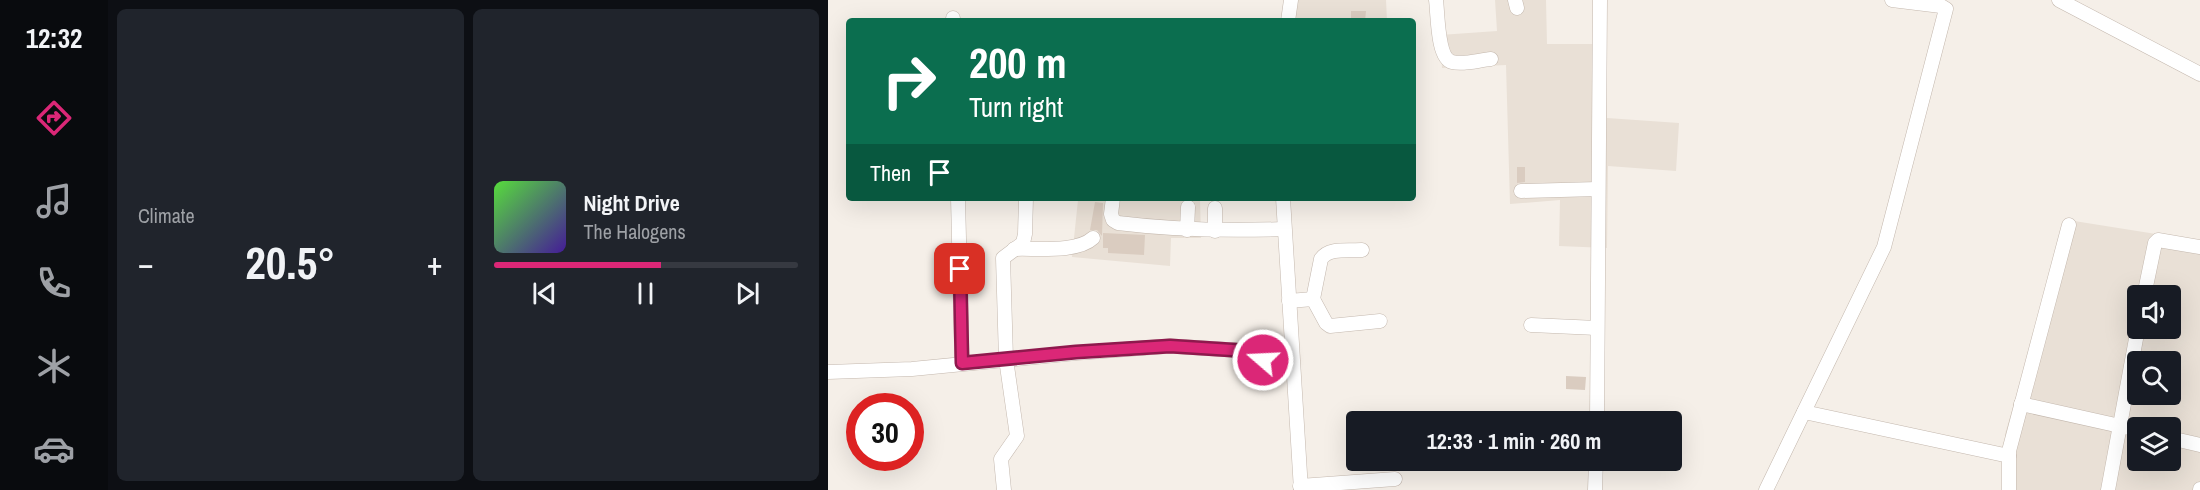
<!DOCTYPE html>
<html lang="en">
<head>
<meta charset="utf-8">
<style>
  body { margin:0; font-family:"Archivo Narrow",sans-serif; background:#20242c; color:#f1f3f6; height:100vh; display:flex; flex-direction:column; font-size:22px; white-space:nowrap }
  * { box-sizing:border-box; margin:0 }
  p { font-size:20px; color:#9ea1a6 }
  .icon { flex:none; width:33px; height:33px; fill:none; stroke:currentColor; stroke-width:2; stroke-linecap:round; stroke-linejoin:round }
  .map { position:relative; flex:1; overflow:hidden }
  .details { display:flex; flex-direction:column; gap:9px; padding:9px; background:#0d0f14; width:720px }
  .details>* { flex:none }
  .guide { position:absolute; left:18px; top:18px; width:570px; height:183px; border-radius:6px; box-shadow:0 6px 24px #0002; background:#0b6e4f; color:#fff; overflow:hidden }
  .controls { position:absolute; left:1299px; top:285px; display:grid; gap:12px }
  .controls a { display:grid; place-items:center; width:54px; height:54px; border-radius:6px; background:#171b24; box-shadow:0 6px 24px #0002; font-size:30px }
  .speed { position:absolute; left:18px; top:393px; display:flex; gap:12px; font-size:30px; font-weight:700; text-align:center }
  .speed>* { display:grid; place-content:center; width:78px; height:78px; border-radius:50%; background:#171b24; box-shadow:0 6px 24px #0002; line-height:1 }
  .speed .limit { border:9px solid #d22; background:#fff; color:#111 }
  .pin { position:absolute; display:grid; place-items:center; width:51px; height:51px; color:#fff; margin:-26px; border-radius:12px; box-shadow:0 3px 9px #0006 }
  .me { position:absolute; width:66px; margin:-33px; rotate:289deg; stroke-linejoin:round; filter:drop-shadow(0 0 4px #0008) }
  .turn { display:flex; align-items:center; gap:21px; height:126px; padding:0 24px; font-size:27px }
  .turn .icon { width:78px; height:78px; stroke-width:2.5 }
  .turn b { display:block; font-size:42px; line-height:51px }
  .then { display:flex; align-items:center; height:57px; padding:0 24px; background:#0003; gap:12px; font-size:22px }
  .big { font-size:45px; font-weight:800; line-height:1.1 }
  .details .card { flex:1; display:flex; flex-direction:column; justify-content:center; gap:9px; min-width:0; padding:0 21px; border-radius:9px; background:#20242c }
  .song { display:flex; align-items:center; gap:18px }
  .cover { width:72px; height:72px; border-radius:9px; background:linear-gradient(135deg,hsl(110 70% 55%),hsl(260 70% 35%)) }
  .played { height:6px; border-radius:3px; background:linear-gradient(90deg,#db2777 55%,#363941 55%) }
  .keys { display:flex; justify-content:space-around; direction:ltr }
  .heat { display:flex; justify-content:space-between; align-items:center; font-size:33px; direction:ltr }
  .details .tiles { flex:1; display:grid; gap:9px; grid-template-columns:repeat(2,1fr) }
  .trip { position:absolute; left:518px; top:411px; width:336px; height:60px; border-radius:6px; background:#171b24; box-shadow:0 6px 24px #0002; font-weight:800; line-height:60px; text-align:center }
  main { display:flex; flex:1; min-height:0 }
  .menu { display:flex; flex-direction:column; width:108px; justify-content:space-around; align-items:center; background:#090b0e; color:#9ea1a6 }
  .menu .icon { width:42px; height:42px }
  .menu .selected { color:#db2777 }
  .menu b { font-size:27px; color:#f1f3f6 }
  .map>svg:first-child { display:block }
</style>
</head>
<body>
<main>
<nav class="menu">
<b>12:32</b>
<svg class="icon selected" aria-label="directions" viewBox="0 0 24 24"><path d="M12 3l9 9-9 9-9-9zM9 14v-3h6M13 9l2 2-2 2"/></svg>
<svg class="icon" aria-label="music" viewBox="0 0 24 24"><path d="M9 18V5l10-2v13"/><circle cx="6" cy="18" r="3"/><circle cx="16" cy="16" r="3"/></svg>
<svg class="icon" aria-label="phone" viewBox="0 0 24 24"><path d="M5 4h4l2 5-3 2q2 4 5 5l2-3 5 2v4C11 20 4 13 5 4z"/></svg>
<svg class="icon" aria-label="climate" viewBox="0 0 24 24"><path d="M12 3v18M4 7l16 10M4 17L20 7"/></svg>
<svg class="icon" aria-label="car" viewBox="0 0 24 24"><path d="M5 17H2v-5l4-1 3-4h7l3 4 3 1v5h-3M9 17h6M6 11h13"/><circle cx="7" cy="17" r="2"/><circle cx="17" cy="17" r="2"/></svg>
</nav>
<section class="details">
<div class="tiles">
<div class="card"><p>Climate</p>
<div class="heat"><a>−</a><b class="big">20.5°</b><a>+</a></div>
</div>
<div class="card">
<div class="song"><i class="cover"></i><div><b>Night Drive</b><p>The Halogens</p></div></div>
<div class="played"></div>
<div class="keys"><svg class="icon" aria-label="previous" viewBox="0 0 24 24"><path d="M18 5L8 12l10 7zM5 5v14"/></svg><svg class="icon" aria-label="pause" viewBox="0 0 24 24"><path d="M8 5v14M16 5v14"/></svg><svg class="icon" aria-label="next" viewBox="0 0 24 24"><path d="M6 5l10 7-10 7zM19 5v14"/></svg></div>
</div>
</div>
</section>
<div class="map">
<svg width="1372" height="490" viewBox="0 0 1372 490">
  <rect width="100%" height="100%" fill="#f5efe8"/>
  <g fill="#e9e0d6" fill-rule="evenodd">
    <path d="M456 0H558L559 21H453Z"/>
    <path d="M667 0H718L719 44H777L779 118 851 123 848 171 780 166 779 248 731 246 732 200 682 204 678 65 614 68 612 35 669 31Z"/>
    <path d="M199 198H372L373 238H343L342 266 244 257 250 200H199Z"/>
    <path d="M1240 220 1372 241V490H1177V434ZM1310 296H1342V328H1310ZM1310 362H1342V394H1310ZM1310 428H1342V460H1310Z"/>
  </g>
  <g fill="#daccc0">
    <path d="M523 11H538L537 21H528V19L523 18Z"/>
    <path d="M689 167H697V182L689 183Z"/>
    <path d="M267 202 275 203 274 236 269 230H262Z"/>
    <path d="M275 233 317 235 316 255 280 253V248H275Z"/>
    <path d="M738 376 758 377 757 390 738 389Z"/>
  </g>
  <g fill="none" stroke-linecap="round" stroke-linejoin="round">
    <g stroke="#c4b8ae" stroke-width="15">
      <g id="minor">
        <path d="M608 0C610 14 609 58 624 62 636 65 651 60 663 59"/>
        <path d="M687 0 689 8"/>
        <path d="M1231 0 1372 74"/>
        <path d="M125 18V21"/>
        <path d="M460 21 463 0"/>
        <path d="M693 191 770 189"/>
        <path d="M130 198 134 363"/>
        <path d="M285 198 283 214 285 220 290 223C346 230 400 231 456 229"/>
        <path d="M455 198 473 490"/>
        <path d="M387 208V231"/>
        <path d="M359 230 360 207"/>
        <path d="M186 249C208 248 249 253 265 238"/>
        <path d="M1316 296 1327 243 1330 240 1372 247"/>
        <path d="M485 299 493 259C501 247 521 251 534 250"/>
        <path d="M461 301 485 299 498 323 502 326 552 321"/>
        <path d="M703 325 769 328"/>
        <path d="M0 372 84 369 248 353 342 346 421 351 450 369H465"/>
        <path d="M1193 404 1310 430"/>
        <path d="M976 412 1181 456"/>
        <path d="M769 422 772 0"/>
        <path d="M1342 438 1372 445"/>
        <path d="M472 486 567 479"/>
        <path d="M176 490 173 459 189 436 178 359 175 258 195 243 197 234 198 198"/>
        <path d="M767 490 768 460"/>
        <path d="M938 490 1056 247 1118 9 1113 6 1064 0"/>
        <path d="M1181 490V451L1241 225"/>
        <path d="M1280 490 1310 328"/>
        <path d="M1372 490V489"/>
      </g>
    </g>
    <use href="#minor" stroke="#fff" stroke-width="14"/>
  </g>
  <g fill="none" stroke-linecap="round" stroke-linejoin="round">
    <g stroke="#8e194d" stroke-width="15">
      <path id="route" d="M132 269 134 363 248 352 342 346 420 351 435 360"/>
    </g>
    <use href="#route" stroke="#db2777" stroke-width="10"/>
  </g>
</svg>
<div class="controls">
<a><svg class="icon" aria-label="sound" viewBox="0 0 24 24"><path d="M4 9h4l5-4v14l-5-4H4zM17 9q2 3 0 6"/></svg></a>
<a><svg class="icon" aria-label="search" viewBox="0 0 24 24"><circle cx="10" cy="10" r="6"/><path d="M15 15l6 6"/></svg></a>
<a><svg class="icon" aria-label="layers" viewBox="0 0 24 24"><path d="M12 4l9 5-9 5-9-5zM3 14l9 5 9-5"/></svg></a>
</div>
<div class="speed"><div class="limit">30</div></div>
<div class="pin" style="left:132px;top:269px;background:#d93025"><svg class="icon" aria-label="arrive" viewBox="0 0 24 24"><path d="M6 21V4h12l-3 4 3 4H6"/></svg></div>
<svg class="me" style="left:435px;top:360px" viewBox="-20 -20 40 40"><circle r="17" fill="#db2777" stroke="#fff" stroke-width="3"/><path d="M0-11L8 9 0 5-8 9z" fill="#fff"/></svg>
<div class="trip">12:33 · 1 min · 260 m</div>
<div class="guide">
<div class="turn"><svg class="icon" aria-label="right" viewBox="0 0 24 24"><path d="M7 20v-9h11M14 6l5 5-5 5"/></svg><div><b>200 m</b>Turn right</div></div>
<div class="then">Then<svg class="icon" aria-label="arrive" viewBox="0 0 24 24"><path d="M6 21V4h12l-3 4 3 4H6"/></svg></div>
</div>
</div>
</main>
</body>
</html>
